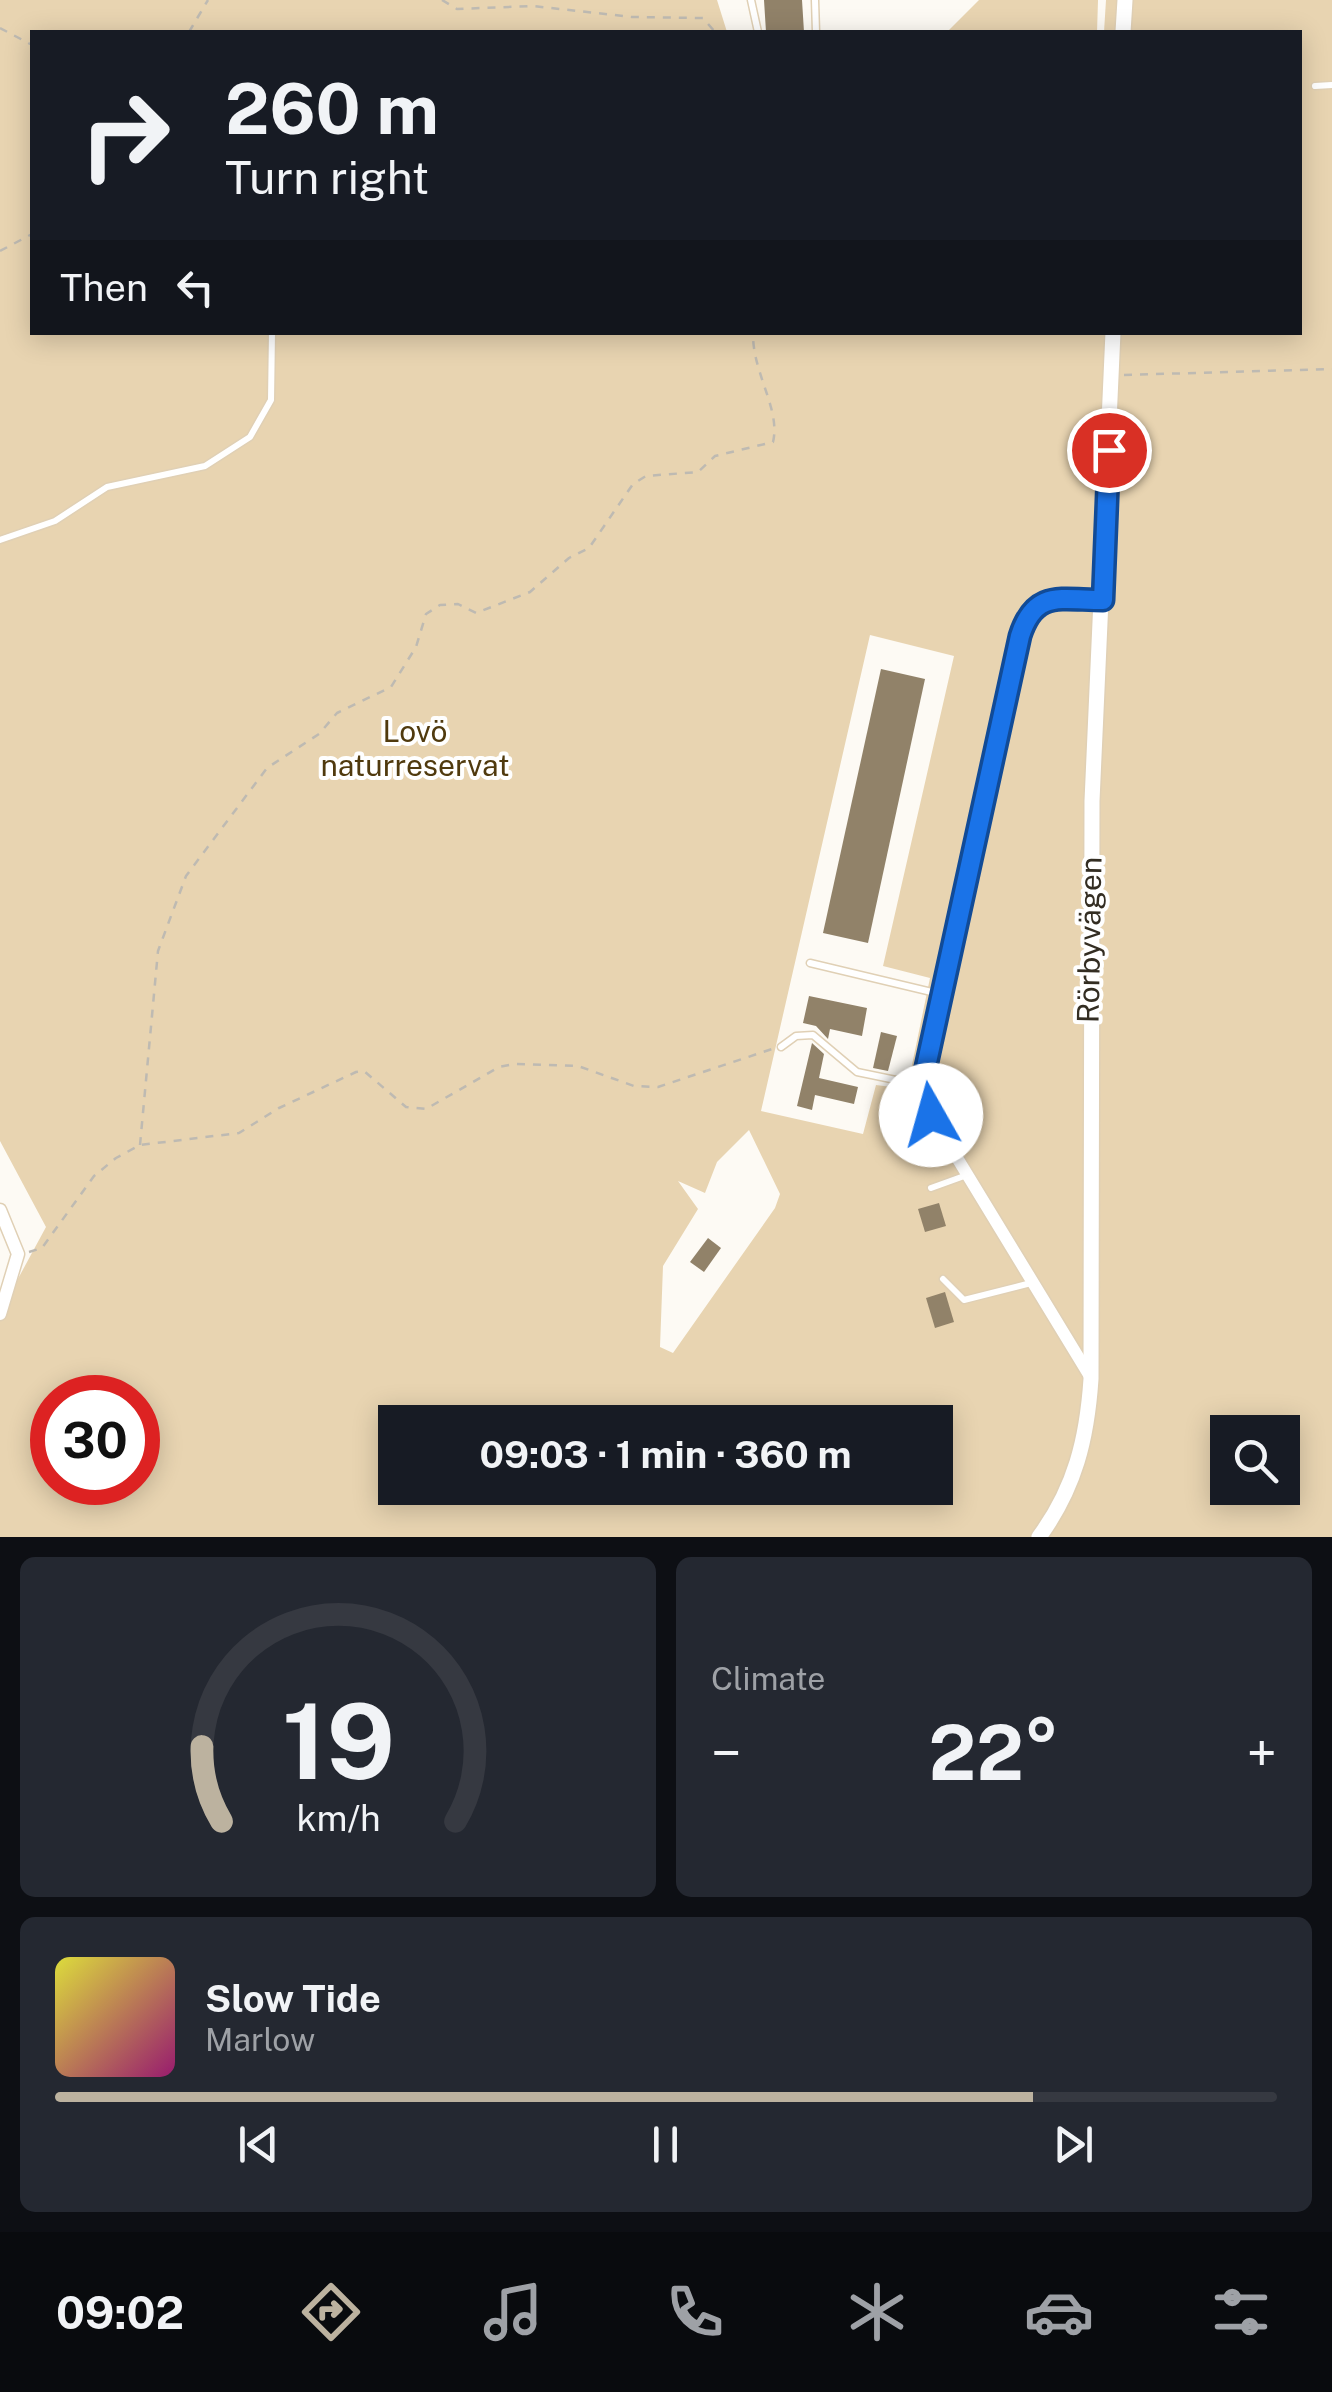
<!DOCTYPE html>
<html lang="en">
<head>
<meta charset="utf-8">
<style>
  body { margin:0; font-family:"Public Sans",sans-serif; background:#242831; color:#f1f3f6; height:100vh; display:flex; flex-direction:column; font-size:38px; white-space:nowrap }
  * { box-sizing:border-box; margin:0 }
  p { font-size:32px; color:#9ea1a6 }
  .icon { flex:none; width:55px; height:55px; fill:none; stroke:currentColor; stroke-width:2; stroke-linecap:round; stroke-linejoin:round }
  .map { position:relative; height:1537px; overflow:hidden }
  .panel { display:flex; flex-direction:column; gap:20px; padding:20px; background:#0d0f14; flex:1 }
  .panel>* { flex:none }
  .hud { position:absolute; left:30px; top:30px; width:1272px; height:305px; border-radius:0px; box-shadow:0 5px 25px #0003; background:#171b24; color:#f1f3f6; overflow:hidden }
  .controls { position:absolute; left:1210px; top:1415px; display:grid; gap:20px }
  .controls a { display:grid; place-items:center; width:90px; height:90px; border-radius:0px; background:#171b24; box-shadow:0 5px 25px #0003; font-size:50px }
  .speed { position:absolute; left:30px; top:1375px; display:flex; gap:20px; font-size:50px; font-weight:700; text-align:center }
  .speed>* { display:grid; place-content:center; width:130px; height:130px; border-radius:50%; background:#171b24; box-shadow:0 5px 25px #0003; line-height:1 }
  .speed .limit { border:15px solid #d22; background:#fff; color:#111 }
  .pin { position:absolute; display:grid; place-items:center; width:85px; height:85px; color:#fff; margin:-42px; border:5px solid #fff; border-radius:50%; box-shadow:0 2px 10px #0007 }
  .me { position:absolute; width:110px; margin:-55px; rotate:353deg; stroke-linejoin:round; filter:drop-shadow(0 0 8px #0008) }
  .turn { display:flex; align-items:center; gap:35px; height:210px; padding:0 30px; font-size:45px }
  .turn .icon { width:130px; height:130px; stroke-width:2.5 }
  .turn b { display:block; font-size:70px; line-height:85px }
  .then { display:flex; align-items:center; height:95px; padding:0 30px; background:#0003; gap:20px; font-size:38px }
  .big { font-size:75px; font-weight:700; line-height:1.1 }
  .panel .widget { flex:1; display:flex; flex-direction:column; justify-content:center; gap:15px; min-width:0; padding:0 35px; border-radius:15px; background:#242831 }
  .panel .dial { align-items:center; gap:0 }
  .dial svg { height:260px; overflow:visible; fill:none; stroke:#363941; stroke-width:7; stroke-linecap:round; text-anchor:middle }
  .dial text { fill:#f1f3f6; stroke:none }
  .song { display:flex; align-items:center; gap:30px }
  .cover { width:120px; height:120px; border-radius:15px; background:linear-gradient(135deg,hsl(60 70% 55%),hsl(320 70% 35%)) }
  .played { height:10px; border-radius:5px; background:linear-gradient(90deg,#bcb29f 80%,#363941 80%) }
  .keys { display:flex; justify-content:space-around; direction:ltr }
  .heat { display:flex; justify-content:space-between; align-items:center; font-size:55px; direction:ltr }
  .panel .tiles { flex:1; display:grid; gap:20px; grid-template-columns:1fr 1fr }
  .widget:last-child { grid-column:span 2 }
  .trip { position:absolute; left:378px; top:1405px; width:575px; height:100px; border-radius:0px; background:#171b24; box-shadow:0 5px 25px #0003; font-weight:700; line-height:100px; text-align:center }
  .tabs { display:flex; height:160px; justify-content:space-around; align-items:center; background:#090b0e; color:#9ea1a6 }
  .tabs .icon { width:70px; height:70px }
  .tabs .active { color:#bcb29f }
  .tabs b { font-size:45px; color:#f1f3f6 }
  .map>svg:first-child { display:block }
</style>
</head>
<body>
<div class="map">
<svg width="1332" height="1537" viewBox="0 0 1332 1537">
  <rect width="100%" height="100%" fill="#fdfaf4"/>
  <g fill="#e8d4b1" fill-rule="evenodd">
    <path d="M0 0H717L727 32H32V332H1300V32H1104L1106 0H1332V1537H0V1312L46 1227 0 1141ZM870 635 954 656 883 966 930 978 907 1089 876 1085 863 1134 761 1111ZM749 1130 780 1194 775 1208 673 1353 660 1347 663 1266 698 1209 678 1181 705 1193 717 1162ZM52 1398H138V1482H52ZM395 1422H935V1488H395ZM1228 1432H1282V1488H1228Z"/>
    <path d="M979 0H1098L1097 32H947Z"/>
  </g>
  <g fill="#918269">
    <path d="M764 0H802L804 32H766Z"/>
    <path d="M881 669 925 679 868 943 823 933Z"/>
    <path d="M809 996 867 1008 862 1036 830 1029 828 1039 816 1026 803 1023Z"/>
    <path d="M881 1032 897 1036 888 1071 873 1068Z"/>
    <path d="M812 1043 824 1054 819 1078 858 1087 854 1104 815 1095 812 1110 797 1106Z"/>
    <path d="M946 1100 962 1101 958 1125H948L945 1118Z"/>
    <path d="M939 1203 946 1226 925 1232 918 1209Z"/>
    <path d="M708 1238 721 1248 704 1272 690 1262Z"/>
    <path d="M945 1292 954 1322 935 1328 926 1298Z"/>
  </g>
  <g fill="none" stroke-linecap="round" stroke-linejoin="round">
    <g stroke="#e0d0b5" stroke-width="9">
      <g id="service">
        <path d="M751 0 758 32"/>
        <path d="M815 0 816 32"/>
        <path d="M1315 86 1332 85"/>
        <path d="M0 540 55 521 107 487 205 466 250 437 271 400 272 332"/>
        <path d="M810 963 940 994"/>
        <path d="M781 1047 796 1036 813 1035 857 1072 920 1085"/>
        <path d="M958 1155 969 1107"/>
        <path d="M931 1188 967 1175"/>
        <path d="M943 1279 964 1300 1031 1283"/>
      </g>
    </g>
    <g stroke="#e0d0b5" stroke-width="15">
      <g id="minor">
        <path d="M0 1210 18 1254 0 1314"/>
        <path d="M1091 1378 931 1115 922 1085 1026 616 1046 600H1103"/>
      </g>
    </g>
    <g stroke="#e0d0b5" stroke-width="18">
      <g id="tertiary">
        <path d="M1123 32 1125 0"/>
        <path d="M1039 1537C1075 1488 1087 1439 1091 1379L1092 801 1113 332"/>
      </g>
    </g>
    <g stroke="#bebab2" stroke-width="2.5" stroke-dasharray="8 8" stroke-linecap="butt">
      <path d="M442 0 457 9 533 6 632 17 703 18 715 32"/>
      <path d="M0 28 32 45"/>
      <path d="M189 32 208 0"/>
      <path d="M0 251 32 234"/>
      <path d="M1124 375 1332 369"/>
      <path d="M140 1145 158 951 186 876 267 768 319 734 337 713 391 687 416 647 426 614 440 605 458 604 476 613 530 592 569 558 589 548 633 484 646 476 698 472 715 456 773 442C781 409 752 373 753 332"/>
      <path d="M29 1252 42 1248 94 1176 116 1158 140 1145 239 1133 279 1108 356 1072 364 1071 406 1107 426 1109 499 1067 514 1064 578 1066 634 1086 658 1087 772 1049"/>
    </g>
    <use href="#service" stroke="#fff" stroke-width="6"/>
    <use href="#minor" stroke="#fff" stroke-width="12"/>
    <use href="#tertiary" stroke="#fff" stroke-width="15"/>
  </g>
  <g fill="none" stroke-linecap="round" stroke-linejoin="round">
    <g stroke="#114b97" stroke-width="25">
      <path id="route" d="M931 1115 922 1085 1020 636C1035 589 1061 600 1103 600L1109 450"/>
    </g>
    <use href="#route" stroke="#1a73e8" stroke-width="18"/>
  </g>
  <g text-anchor="middle" stroke-width="8" stroke-linejoin="round" paint-order="stroke">
    <g font-size="30" fill="#503a0e" stroke="#fff">
      <text x="415" y="742">Lovö<tspan x="415" dy="34">naturreservat</tspan></text>
    </g>
    <g font-size="30" fill="#332d22" stroke="#fff">
      <text transform="translate(1090 940) rotate(-89)" y="10">Rörbyvägen</text>
    </g>
  </g>
</svg>
<div class="controls">
<a><svg class="icon" aria-label="search" viewBox="0 0 24 24"><circle cx="10" cy="10" r="6"/><path d="M15 15l6 6"/></svg></a>
</div>
<div class="speed"><div class="limit">30</div></div>
<div class="pin" style="left:1109px;top:450px;background:#d93025"><svg class="icon" aria-label="arrive" viewBox="0 0 24 24"><path d="M6 21V4h12l-3 4 3 4H6"/></svg></div>
<svg class="me" style="left:931px;top:1115px" viewBox="-20 -20 40 40"><circle r="19" fill="#fff"/><path d="M0-13L10 11 0 6-10 11z" fill="#1a73e8"/></svg>
<div class="trip">09:03 · 1 min · 360 m</div>
<div class="hud">
<div class="turn"><svg class="icon" aria-label="right" viewBox="0 0 24 24"><path d="M7 20v-9h11M14 6l5 5-5 5"/></svg><div><b>260 m</b>Turn right</div></div>
<div class="then">Then<svg class="icon" aria-label="left" viewBox="0 0 24 24"><path d="M17 20v-9H6M10 6l-5 5 5 5"/></svg></div>
</div>
</div>
<section class="panel">
<div class="tiles">
<div class="widget dial"><svg viewBox="0 0 100 80">
<path d="M14 69A42 42 0 1 1 86 69"/>
<path d="M14 69A42 42 0 0 1 8 46" stroke="#bcb29f"/>
<text x="50" y="56" font-size="32" font-weight="700">19</text>
<text x="50" y="72" font-size="11">km/h</text>
</svg></div>
<div class="widget"><p>Climate</p>
<div class="heat"><a>−</a><b class="big">22°</b><a>+</a></div>
</div>
<div class="widget">
<div class="song"><i class="cover"></i><div><b>Slow Tide</b><p>Marlow</p></div></div>
<div class="played"></div>
<div class="keys"><svg class="icon" aria-label="previous" viewBox="0 0 24 24"><path d="M18 5L8 12l10 7zM5 5v14"/></svg><svg class="icon" aria-label="pause" viewBox="0 0 24 24"><path d="M8 5v14M16 5v14"/></svg><svg class="icon" aria-label="next" viewBox="0 0 24 24"><path d="M6 5l10 7-10 7zM19 5v14"/></svg></div>
</div>
</div>
</section>
<nav class="tabs">
<b>09:02</b>
<svg class="icon active" aria-label="directions" viewBox="0 0 24 24"><path d="M12 3l9 9-9 9-9-9zM9 14v-3h6M13 9l2 2-2 2"/></svg>
<svg class="icon" aria-label="music" viewBox="0 0 24 24"><path d="M9 18V5l10-2v13"/><circle cx="6" cy="18" r="3"/><circle cx="16" cy="16" r="3"/></svg>
<svg class="icon" aria-label="phone" viewBox="0 0 24 24"><path d="M5 4h4l2 5-3 2q2 4 5 5l2-3 5 2v4C11 20 4 13 5 4z"/></svg>
<svg class="icon" aria-label="climate" viewBox="0 0 24 24"><path d="M12 3v18M4 7l16 10M4 17L20 7"/></svg>
<svg class="icon" aria-label="car" viewBox="0 0 24 24"><path d="M5 17H2v-5l4-1 3-4h7l3 4 3 1v5h-3M9 17h6M6 11h13"/><circle cx="7" cy="17" r="2"/><circle cx="17" cy="17" r="2"/></svg>
<svg class="icon" aria-label="filters" viewBox="0 0 24 24"><path d="M4 7h16M4 17h16"/><circle cx="9" cy="7" r="2"/><circle cx="15" cy="17" r="2"/></svg>
</nav>
</body>
</html>
